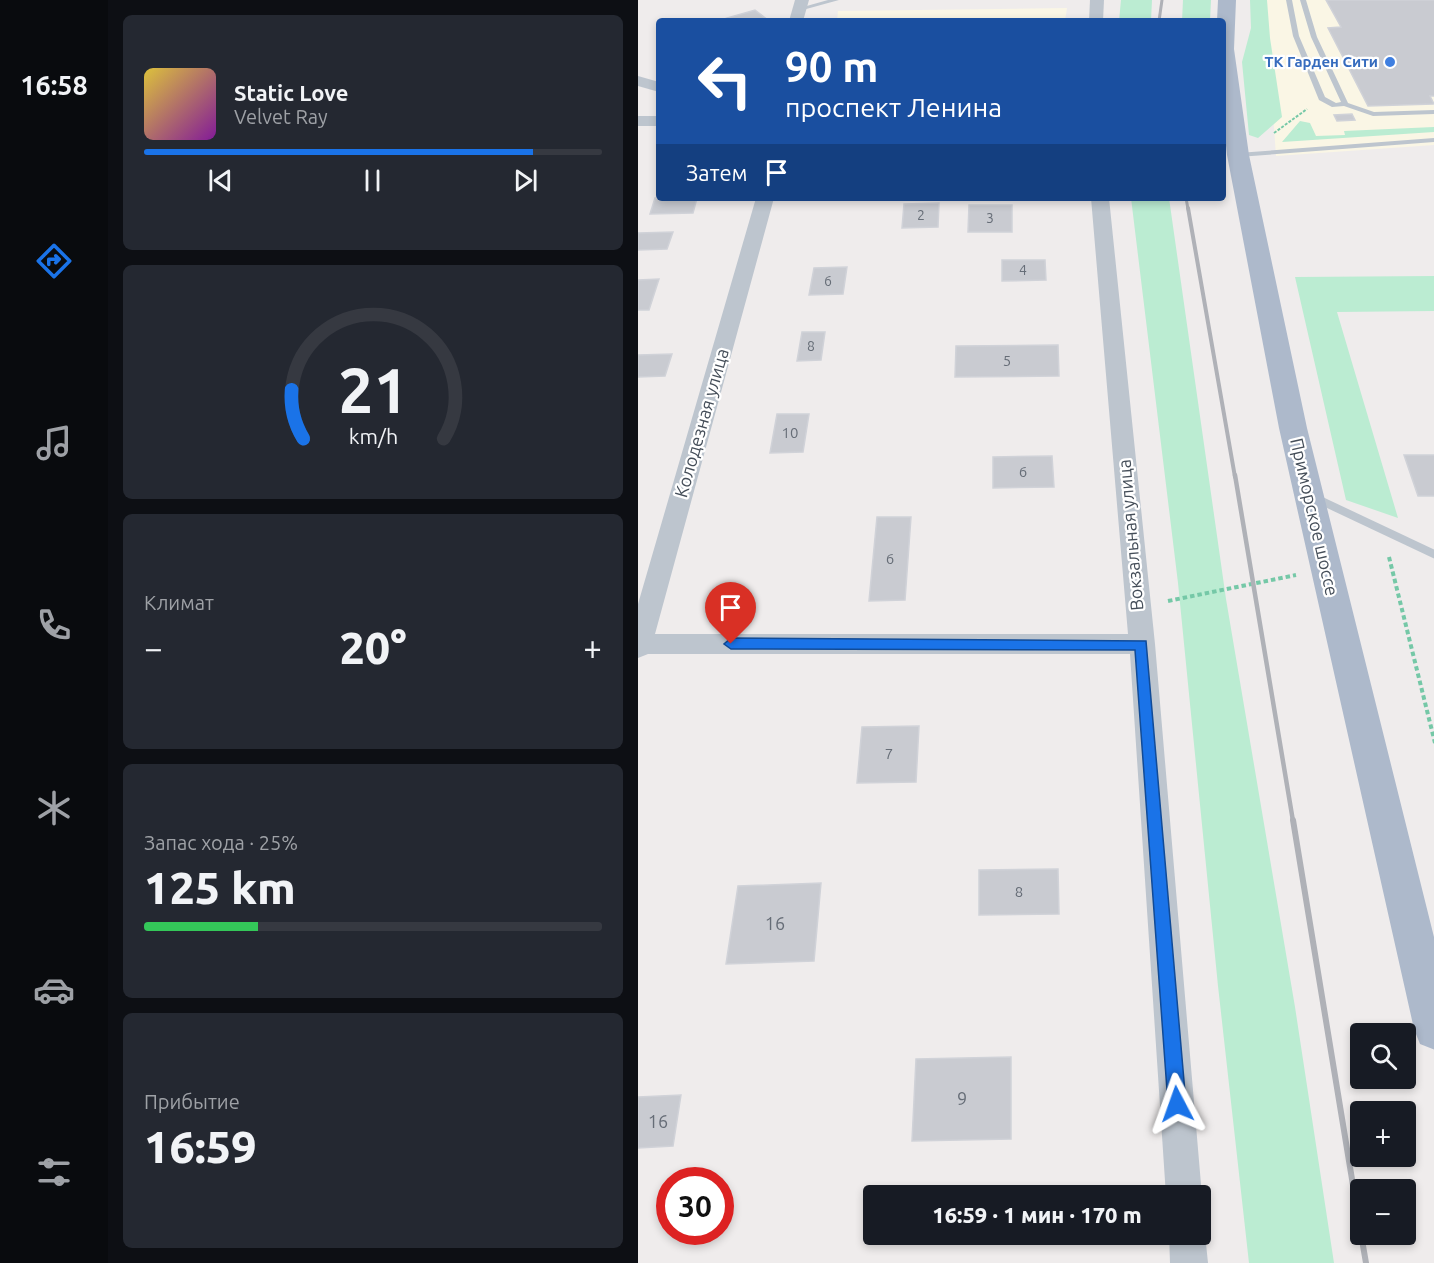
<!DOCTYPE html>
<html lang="ru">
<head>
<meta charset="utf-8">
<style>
  body { margin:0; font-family:Ubuntu,sans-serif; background:#242831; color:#f1f3f6; height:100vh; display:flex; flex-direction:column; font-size:22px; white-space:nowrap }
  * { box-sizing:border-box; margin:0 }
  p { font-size:20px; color:#9ea1a6 }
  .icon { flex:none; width:33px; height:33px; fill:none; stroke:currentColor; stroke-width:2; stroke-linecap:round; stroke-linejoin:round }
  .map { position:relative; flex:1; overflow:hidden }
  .sheet { display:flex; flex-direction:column; gap:15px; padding:15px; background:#0d0f14; width:530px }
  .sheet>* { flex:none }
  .guide { position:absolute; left:18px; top:18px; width:570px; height:183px; border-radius:6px; box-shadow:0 3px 9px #0003; background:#1a4fa0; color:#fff; overflow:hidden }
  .fabs { position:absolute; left:712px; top:1023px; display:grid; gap:12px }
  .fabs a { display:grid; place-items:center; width:66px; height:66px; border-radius:6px; background:#171b24; box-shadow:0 3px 9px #0003; font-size:30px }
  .speed { position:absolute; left:18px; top:1167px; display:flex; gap:12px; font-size:30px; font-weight:700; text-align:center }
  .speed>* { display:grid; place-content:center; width:78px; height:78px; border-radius:50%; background:#171b24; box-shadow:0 3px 9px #0003; line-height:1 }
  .speed .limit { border:9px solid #d22; background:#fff; color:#111 }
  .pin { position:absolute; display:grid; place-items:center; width:51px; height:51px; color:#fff; margin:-62px -26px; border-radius:50% 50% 50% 0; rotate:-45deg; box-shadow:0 0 6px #0007 }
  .pin .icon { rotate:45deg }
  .me { position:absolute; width:66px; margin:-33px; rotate:356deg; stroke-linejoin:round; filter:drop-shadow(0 0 4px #0008) }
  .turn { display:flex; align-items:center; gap:21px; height:126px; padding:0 30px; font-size:27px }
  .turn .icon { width:78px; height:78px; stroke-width:2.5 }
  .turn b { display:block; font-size:42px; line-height:51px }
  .then { display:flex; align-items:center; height:57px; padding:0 30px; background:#0003; gap:12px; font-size:22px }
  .big { font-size:45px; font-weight:800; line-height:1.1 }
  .sheet .tile { flex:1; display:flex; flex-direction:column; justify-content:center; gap:9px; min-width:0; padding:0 21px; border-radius:9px; background:#242831 }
  .sheet .dial { align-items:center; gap:0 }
  .dial svg { height:156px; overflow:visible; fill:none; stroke:#363941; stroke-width:7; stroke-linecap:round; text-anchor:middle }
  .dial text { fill:#f1f3f6; stroke:none }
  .song { display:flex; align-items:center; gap:18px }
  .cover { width:72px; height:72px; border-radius:9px; background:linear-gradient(135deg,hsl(50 70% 55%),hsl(290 70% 35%)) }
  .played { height:6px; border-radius:3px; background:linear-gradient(90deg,#1a73e8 85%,#363941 85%) }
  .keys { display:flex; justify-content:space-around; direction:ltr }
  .heat { display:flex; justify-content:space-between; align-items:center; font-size:33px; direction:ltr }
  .charge { height:9px; border-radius:4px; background:linear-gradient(90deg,#34c759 25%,#363941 0) }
  .trip { position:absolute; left:225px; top:1185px; width:348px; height:60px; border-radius:6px; background:#171b24; box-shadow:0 3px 9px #0003; font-weight:800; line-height:60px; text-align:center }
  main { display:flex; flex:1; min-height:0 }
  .menu { display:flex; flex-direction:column; width:108px; justify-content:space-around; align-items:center; background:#090b0e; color:#9ea1a6 }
  .menu .icon { width:42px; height:42px }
  .menu .current { color:#1a73e8 }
  .menu b { font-size:27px; color:#f1f3f6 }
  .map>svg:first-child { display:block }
</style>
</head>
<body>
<main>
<nav class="menu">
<b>16:58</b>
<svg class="icon current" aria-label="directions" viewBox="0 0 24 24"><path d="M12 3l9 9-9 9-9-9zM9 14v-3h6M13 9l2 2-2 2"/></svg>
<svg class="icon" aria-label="music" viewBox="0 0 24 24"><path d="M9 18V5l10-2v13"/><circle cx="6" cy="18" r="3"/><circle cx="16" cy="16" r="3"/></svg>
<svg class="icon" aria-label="phone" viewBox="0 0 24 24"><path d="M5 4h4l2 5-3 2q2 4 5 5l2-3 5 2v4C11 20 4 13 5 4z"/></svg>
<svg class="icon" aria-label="climate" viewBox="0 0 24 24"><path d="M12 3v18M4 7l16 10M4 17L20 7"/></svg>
<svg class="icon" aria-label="car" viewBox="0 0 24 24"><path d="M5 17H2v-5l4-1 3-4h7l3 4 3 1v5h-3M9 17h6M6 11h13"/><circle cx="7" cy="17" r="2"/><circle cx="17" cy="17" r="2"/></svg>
<svg class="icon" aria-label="filters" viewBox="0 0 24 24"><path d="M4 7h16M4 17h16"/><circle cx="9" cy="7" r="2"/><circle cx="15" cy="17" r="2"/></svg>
</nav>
<section class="sheet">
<div class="tile">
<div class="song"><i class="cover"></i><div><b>Static Love</b><p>Velvet Ray</p></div></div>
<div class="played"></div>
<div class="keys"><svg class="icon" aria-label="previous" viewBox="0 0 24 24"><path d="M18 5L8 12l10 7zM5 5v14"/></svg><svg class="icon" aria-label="pause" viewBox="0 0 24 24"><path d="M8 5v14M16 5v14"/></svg><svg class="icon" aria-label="next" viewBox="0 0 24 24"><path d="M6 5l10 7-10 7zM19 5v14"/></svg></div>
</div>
<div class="tile dial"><svg viewBox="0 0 100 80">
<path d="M14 69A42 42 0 1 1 86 69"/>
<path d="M14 69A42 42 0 0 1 8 44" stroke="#1a73e8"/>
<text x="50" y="56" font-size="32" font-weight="700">21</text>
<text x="50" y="72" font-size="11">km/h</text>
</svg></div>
<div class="tile"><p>Климат</p>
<div class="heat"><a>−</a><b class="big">20°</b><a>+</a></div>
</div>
<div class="tile"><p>Запас хода · 25%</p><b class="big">125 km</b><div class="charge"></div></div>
<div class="tile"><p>Прибытие</p><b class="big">16:59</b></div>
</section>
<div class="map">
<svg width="797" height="1263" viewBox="0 0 797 1263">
  <rect width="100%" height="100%" fill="#efecec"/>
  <g fill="#faf6e5">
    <path d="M627 0H796V145L638 156Z"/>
    <path d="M429 8 427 21H199L200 11Z"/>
  </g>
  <g fill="#bbecd2">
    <path d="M483 0H514L513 21H481Z"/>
    <path d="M545 0H573L572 21H544Z"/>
    <path d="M612 0H629L632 38 644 117 620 138 611 135 604 62 613 28Z"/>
    <path d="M662 121 672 123 678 136 707 135 706 131 796 127V132L644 142Z"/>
    <path d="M493 198H531L588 599 657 1007 696 1263H611L580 986 540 583Z"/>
    <path d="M796 276V311L699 312 760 518 708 500 657 277Z"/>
  </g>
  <g fill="#c9cbd1" stroke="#d0d2d8" stroke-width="1.5">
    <path d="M688 0H797V96H792L796 104 730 106 690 28 703 27Z"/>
    <path d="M117 10 131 21H93L89 18Z"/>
    <path d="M714 114 717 120 699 121 696 115Z"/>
    <path d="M17 198H59L55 213 12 214Z"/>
    <path d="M301 203 300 227 264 228 266 204Z"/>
    <path d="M331 205H374V232H330Z"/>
    <path d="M35 232 29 249 0 250V233Z"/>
    <path d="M364 260H407L408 280 364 281Z"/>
    <path d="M209 267 205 294 171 295 176 268Z"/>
    <path d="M21 279 11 310H0V280Z"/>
    <path d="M164 332H187L183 360 159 361Z"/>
    <path d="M420 345 421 376 317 377 318 346Z"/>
    <path d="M34 354 27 376 0 377V355Z"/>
    <path d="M139 414H171L165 452 132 453Z"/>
    <path d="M766 455H797V496H780Z"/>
    <path d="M414 456 416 487 355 488V457Z"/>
    <path d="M239 517H273L267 600 231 601Z"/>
    <path d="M281 726 278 782 219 783 224 727Z"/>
    <path d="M420 869 421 914 341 915V870Z"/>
    <path d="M183 883 176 961 88 964 100 886Z"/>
    <path d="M373 1057V1139L274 1141 278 1059Z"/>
    <path d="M43 1095 35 1146 0 1148V1097Z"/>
  </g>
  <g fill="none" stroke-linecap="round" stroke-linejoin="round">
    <path stroke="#75c8a7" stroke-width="2" stroke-dasharray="3 1.5" stroke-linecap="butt" d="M636 133 669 109"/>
    <g stroke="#75c8a7" stroke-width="4" stroke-dasharray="4.5 3" stroke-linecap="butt">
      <path d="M751 557 797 743"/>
      <path d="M530 601 658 575"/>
    </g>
    <g fill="#bdc5ce" fill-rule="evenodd">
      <path d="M190 0H201L161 11 158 9Z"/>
      <path d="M648 0H654L661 36 687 97 698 103 703 102 673 37 662 0H668L679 37 710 103 736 112 797 110V114L735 116 706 106 694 107 681 100 655 36Z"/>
      <path d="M797 138V142L600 157 596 155 600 153Z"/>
      <path d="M674 492 797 550V559L670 499 669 496Z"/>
    </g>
    <g fill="#bdc5ce" fill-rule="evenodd">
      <path d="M157 0H171L165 21H151Z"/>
      <path d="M452 0H466L465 21H451Z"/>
      <path d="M0 76 21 82V92L0 86Z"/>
      <rect x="0" y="116" width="21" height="10"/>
      <path d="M118 198H136L17 634H490L453 198H471L517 644 564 1196 562 1200V1196H528L492 654H10L0 658V604Z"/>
      <path d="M562 1222 567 1234 570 1263H532L531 1234H562Z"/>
    </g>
    <path fill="#adb9cb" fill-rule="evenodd" d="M580 0H598L596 49 611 155 669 428 797 941V1050L782 1044 776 1029 641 428 589 155 585 116V21H579Z"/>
    <g stroke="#afb1b7" stroke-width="3">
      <path d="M521 21 524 0"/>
      <path d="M548 198 550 209"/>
    </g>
    <path stroke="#afb1b7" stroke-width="4" d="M550 208 597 477"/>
    <path stroke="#afb1b7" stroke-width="4.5" d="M597 475 655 821"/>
    <g stroke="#afb1b7" stroke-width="6">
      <path d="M655 820 723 1234"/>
      <path d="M723 1234 728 1263"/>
    </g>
  </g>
  <path fill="#1a73e8" stroke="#114b97" stroke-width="1.5" d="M93 638 508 641 548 1104 545 1110 539 1113 532 1110 530 1104 497 650 93 649 86 644Z"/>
  <circle fill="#3f7fe0" stroke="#fff" stroke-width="2" cx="752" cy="62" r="6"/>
  <g text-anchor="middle" stroke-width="4.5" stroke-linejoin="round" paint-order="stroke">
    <g font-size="14" fill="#666d77">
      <text x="283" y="220">2</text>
      <text x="352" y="223">3</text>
      <text x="385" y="275">4</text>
      <text x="190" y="286">6</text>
      <text x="173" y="351">8</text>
    </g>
    <g font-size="15" font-weight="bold" fill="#366cbe" stroke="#fff" text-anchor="end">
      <text x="740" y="67">ТК Гарден Сити</text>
    </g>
    <g font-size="15" fill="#666d77">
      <text x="369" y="366">5</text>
      <text x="152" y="438">10</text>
      <text x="385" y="477">6</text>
      <text x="252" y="564">6</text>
      <text x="251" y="759">7</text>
      <text x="381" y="897">8</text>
    </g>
    <g font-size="18" fill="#454e59" stroke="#fff">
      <text transform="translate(64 423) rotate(-74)" y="6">Колодезная улица</text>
      <text transform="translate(676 517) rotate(77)" y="6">Приморское шоссе</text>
      <text transform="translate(493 535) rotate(-95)" y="6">Вокзальная улица</text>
    </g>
    <g font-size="18" fill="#666d77">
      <text x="137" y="930">16</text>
      <text x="324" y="1105">9</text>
      <text x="20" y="1128">16</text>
    </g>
  </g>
</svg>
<div class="fabs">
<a><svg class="icon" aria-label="search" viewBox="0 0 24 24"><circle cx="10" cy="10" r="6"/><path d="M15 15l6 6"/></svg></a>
<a>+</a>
<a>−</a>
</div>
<div class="speed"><div class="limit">30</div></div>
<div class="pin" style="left:93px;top:644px;background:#d93025"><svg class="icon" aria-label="arrive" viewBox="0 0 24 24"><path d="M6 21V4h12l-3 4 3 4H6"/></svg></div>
<svg class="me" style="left:539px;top:1104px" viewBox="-20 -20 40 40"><path d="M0-17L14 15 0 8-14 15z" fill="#1a73e8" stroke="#fff" stroke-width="4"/></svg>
<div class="trip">16:59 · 1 мин · 170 m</div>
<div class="guide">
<div class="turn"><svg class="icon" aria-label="left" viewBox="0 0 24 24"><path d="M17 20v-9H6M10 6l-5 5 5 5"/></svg><div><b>90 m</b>проспект Ленина</div></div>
<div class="then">Затем<svg class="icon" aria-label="arrive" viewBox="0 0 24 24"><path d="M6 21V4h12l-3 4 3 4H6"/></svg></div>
</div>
</div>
</main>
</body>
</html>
